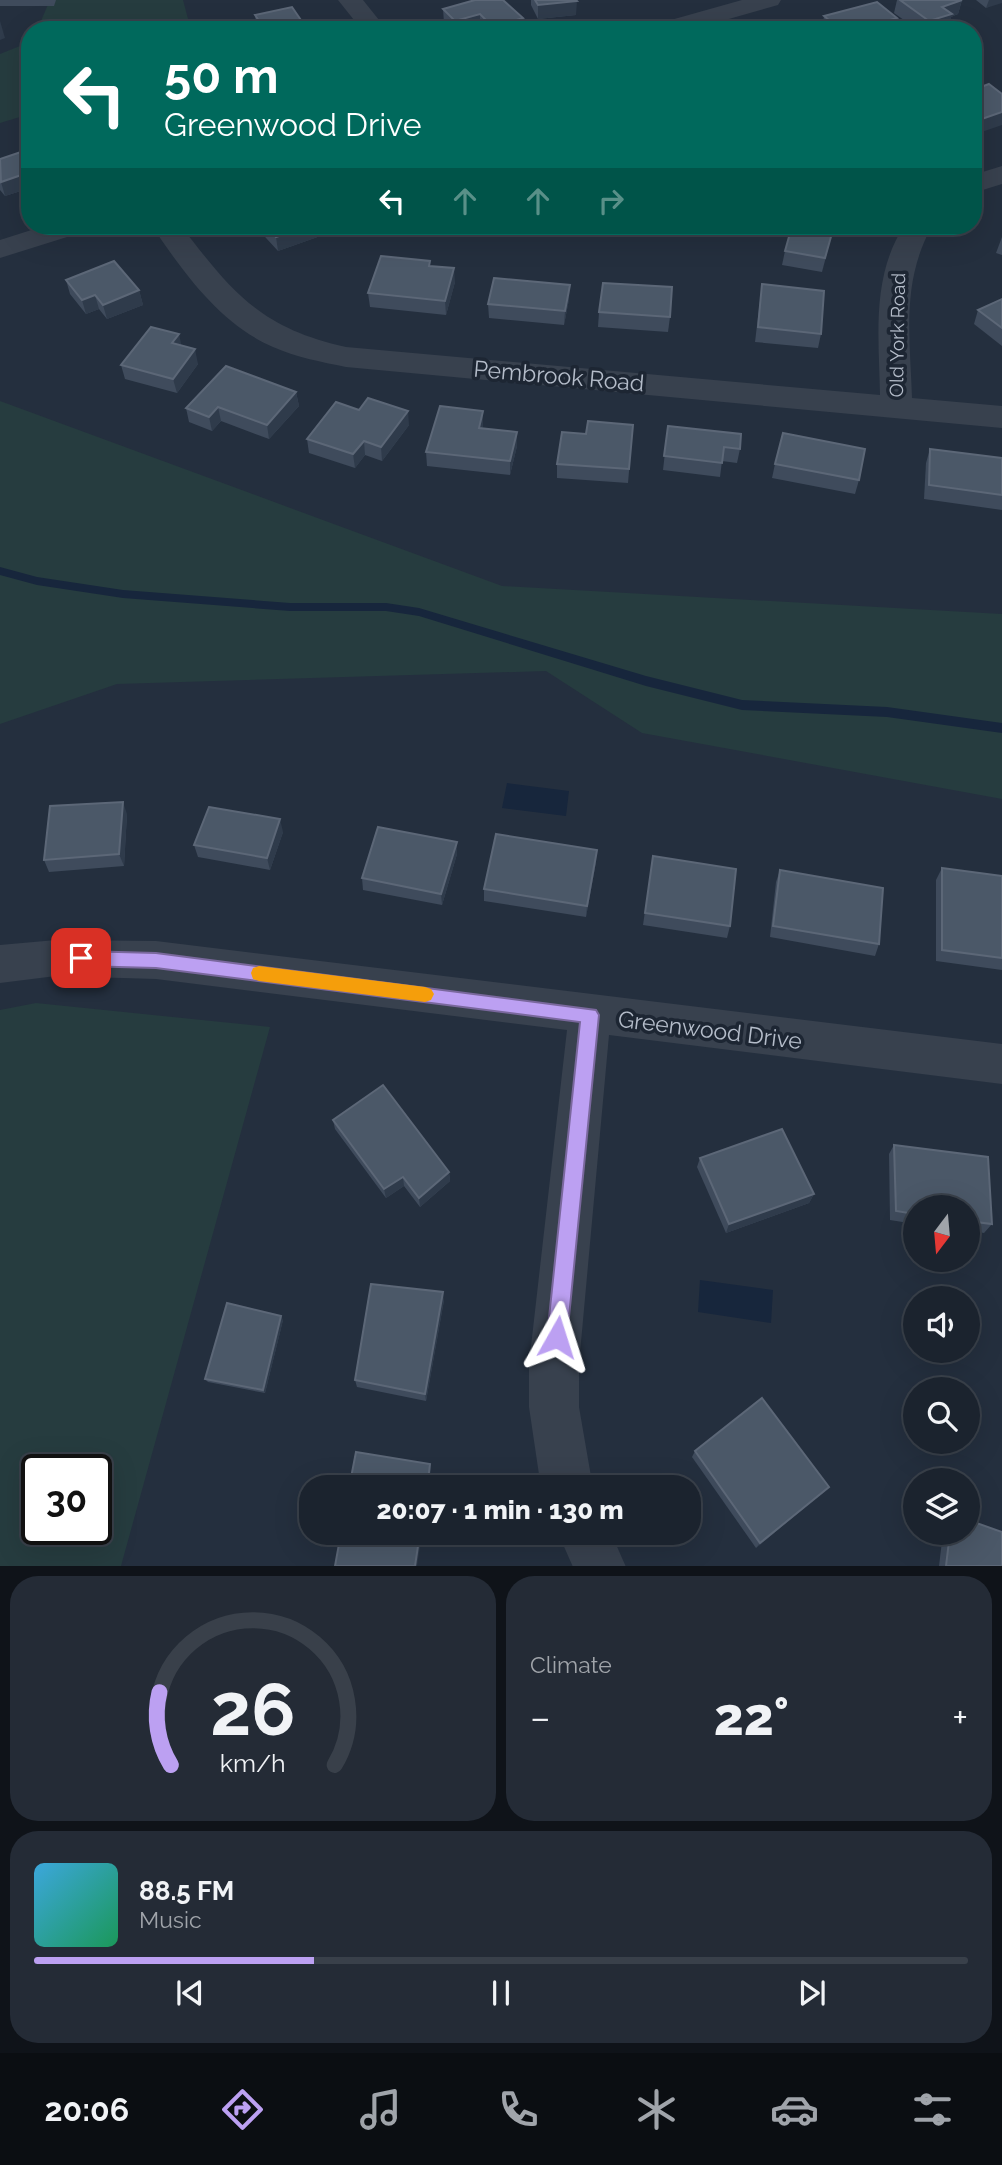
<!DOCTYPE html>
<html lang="en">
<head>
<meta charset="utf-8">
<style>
  body { margin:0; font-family:Raleway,sans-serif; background:#242b36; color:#f1f3f6; height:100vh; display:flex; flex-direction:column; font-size:26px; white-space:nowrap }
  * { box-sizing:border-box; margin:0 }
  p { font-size:23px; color:#a0a4aa }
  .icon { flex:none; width:38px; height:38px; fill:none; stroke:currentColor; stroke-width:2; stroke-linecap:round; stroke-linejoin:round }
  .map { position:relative; height:1566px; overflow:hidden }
  .panel { display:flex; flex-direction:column; gap:10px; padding:10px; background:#0f1319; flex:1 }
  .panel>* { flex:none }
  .banner { position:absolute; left:21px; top:21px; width:961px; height:214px; border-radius:28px; box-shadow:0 7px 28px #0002,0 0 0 2px #39404a; background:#00695c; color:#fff; overflow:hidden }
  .needle { width:46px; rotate:196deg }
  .tools { position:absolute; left:903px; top:1195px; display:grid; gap:14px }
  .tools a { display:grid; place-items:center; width:77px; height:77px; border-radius:50%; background:#1b232e; box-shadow:0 7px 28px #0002,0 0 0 2px #39404a; font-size:35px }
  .speed { position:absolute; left:21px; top:1454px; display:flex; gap:14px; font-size:35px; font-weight:700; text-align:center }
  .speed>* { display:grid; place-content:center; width:91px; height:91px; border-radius:50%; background:#1b232e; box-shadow:0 7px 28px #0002,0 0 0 2px #39404a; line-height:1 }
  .speed .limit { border:4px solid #111; border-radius:10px; background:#fff; color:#111 }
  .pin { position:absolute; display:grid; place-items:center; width:60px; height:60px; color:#fff; margin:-30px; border-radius:14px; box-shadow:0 4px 10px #0006 }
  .me { position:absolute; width:77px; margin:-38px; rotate:6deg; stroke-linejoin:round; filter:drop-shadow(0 0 5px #0008) }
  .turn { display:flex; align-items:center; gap:24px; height:147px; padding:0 28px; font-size:32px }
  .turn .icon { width:91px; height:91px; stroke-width:2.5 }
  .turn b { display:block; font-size:49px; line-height:60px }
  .lanes { display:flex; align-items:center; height:66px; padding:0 28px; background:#0003; justify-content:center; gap:35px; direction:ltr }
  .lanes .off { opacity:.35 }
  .big { font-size:52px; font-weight:800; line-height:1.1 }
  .panel .widget { flex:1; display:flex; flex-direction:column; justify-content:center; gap:10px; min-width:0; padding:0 24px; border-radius:28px; background:#242b36 }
  .panel .dial { align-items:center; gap:0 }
  .dial svg { height:182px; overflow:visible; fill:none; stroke:#39404a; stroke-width:7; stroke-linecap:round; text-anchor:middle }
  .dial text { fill:#f1f3f6; stroke:none }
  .song { display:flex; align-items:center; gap:21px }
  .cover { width:84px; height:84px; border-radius:10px; background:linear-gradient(135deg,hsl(200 70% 55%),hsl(150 70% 35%)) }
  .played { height:7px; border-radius:4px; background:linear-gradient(90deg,#bca0f2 30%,#39404a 30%) }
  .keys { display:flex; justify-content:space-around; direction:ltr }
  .heat { display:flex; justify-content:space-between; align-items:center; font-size:38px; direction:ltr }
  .panel .tiles { flex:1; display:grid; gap:10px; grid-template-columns:1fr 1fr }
  .widget:last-child { grid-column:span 2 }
  .trip { position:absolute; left:299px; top:1475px; width:402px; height:70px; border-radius:28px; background:#1b232e; box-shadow:0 7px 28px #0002,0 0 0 2px #39404a; font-weight:800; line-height:70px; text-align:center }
  .menu { display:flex; height:112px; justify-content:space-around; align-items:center; background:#0b0e12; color:#a0a4aa }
  .menu .icon { width:49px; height:49px }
  .menu .on { color:#bca0f2 }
  .menu b { font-size:32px; color:#f1f3f6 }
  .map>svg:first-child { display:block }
</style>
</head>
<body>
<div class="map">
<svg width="1002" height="1567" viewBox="0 0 1002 1567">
  <rect width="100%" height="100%" fill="#242f3e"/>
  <g fill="#263c3f" fill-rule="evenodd">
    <path d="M50 0H183L191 30H37Z"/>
    <path d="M30 42V114L0 123V54Z"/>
    <path d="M0 401 502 586 1002 614V799L642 733 546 671 117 684 0 724Z"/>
    <path d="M36 1003 270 1027 121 1566H0V1010ZM37 1470H96V1530H37Z"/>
  </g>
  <g fill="#17263c">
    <path d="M507 783 569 791 566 816 502 808Z"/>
    <path d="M700 1280 773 1290 771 1323 698 1312Z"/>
  </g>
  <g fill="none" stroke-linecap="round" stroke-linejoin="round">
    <path fill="#17263c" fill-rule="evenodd" d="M0 567 37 577 123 590 290 603H386L419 608 646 676 742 700 887 707 1002 723V733L887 717 742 710 646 686 419 616 386 611H290L123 598 37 585 0 575Z"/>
    <g fill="#38414e" fill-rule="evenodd">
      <path d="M338 0H363L387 30H362Z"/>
      <path d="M742 0H781L778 5 690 30H650L653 25Z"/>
      <path d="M1002 166V184L973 193V175Z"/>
      <path d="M44 226H87L83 232 0 258V240Z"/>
      <path d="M152 226H181C232 292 260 328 346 347L880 395C879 337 871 277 904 226H932C901 282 910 336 912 398L1002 406V428L346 367C321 362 296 357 273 347 220 324 183 272 152 226Z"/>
      <path d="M56 940 156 941 1002 1044V1084L609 1035 579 1364V1407L593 1488H541L529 1407V1364L567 1030 156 979 56 976 0 983V945Z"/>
      <path d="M558 1533H611L626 1567H573Z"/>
    </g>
  </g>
  <g fill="#3f4b5c">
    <path d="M0 0H56L54 6H0Z"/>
    <path d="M531 0H576V15L538 19 531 5Z"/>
    <path d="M897 0H962L958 14 951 17 949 28 943 30H918L894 13Z"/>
    <path d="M976 0H1002L986 8Z"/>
    <path d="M443 9 523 18V30H482L480 28 474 30H450L444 23Z"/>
    <path d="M255 15 304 30H257Z"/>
    <path d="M824 16 897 18 895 30H822Z"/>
    <path d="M30 149V188L5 196 0 190V159Z"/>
    <path d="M255 226H334L325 229 326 234 278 251Z"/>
    <path d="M792 226H834L822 272 782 265 785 251Z"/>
    <path d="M1002 237V255L996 253Z"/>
    <path d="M430 266 455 282 446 315 370 307 368 293Z"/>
    <path d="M66 280 139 290 143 305 107 319 99 309 86 314 70 294Z"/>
    <path d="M762 284 821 334 818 348 755 342Z"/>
    <path d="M569 299 564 325 489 318 488 304Z"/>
    <path d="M1002 299V346L974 324 978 310Z"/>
    <path d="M599 312 670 317 668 332 598 327Z"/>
    <path d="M181 346 198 364 177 393 125 379 121 365Z"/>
    <path d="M296 392 299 406 269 439 221 421 212 431 189 422 186 408Z"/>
    <path d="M409 425 382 461 365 455 355 468 309 453 307 439Z"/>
    <path d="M483 425 482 428 517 432V446L510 475 427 466 426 452Z"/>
    <path d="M633 425 628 483 557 478V464L586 434Z"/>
    <path d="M668 426 740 449 737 463 722 461 720 477 663 470Z"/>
    <path d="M930 449 1002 458V510L924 499 926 463Z"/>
    <path d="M775 464 859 480 855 494 772 478Z"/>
    <path d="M127 814 124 866 49 872 44 860Z"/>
    <path d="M283 832 270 870 198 857 194 845Z"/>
    <path d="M457 842V854L442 905 363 890 362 878Z"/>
    <path d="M653 856 730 926 727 938 643 925Z"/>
    <path d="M596 862 586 917 484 901V889Z"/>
    <path d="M942 868 1002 876V970L936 961V880Z"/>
    <path d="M780 870 879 944 875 956 770 937 776 882Z"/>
    <path d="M333 1120 449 1172 450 1181 420 1207 404 1186 386 1198 335 1129Z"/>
    <path d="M894 1145 992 1224 984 1233 968 1230V1208H915V1224L890 1220 889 1154Z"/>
    <path d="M700 1158 814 1194 809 1203 726 1233 697 1167Z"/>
    <path d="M444 1300 426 1401 357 1387 355 1380Z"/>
    <path d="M283 1320 265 1393 208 1382 205 1379Z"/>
    <path d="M695 1451 823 1492 756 1548 692 1457Z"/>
    <path d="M943 1533H968L1002 1566H939Z"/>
  </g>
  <g fill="#2f3b4b">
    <path d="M962 0 958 14 951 17 949 28 943 30H927L929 21 942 7Z"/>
    <path d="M989 0H1002V3L986 8Z"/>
    <path d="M577 1 576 15 538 19V5Z"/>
    <path d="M480 14V28L474 30H455V21Z"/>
    <path d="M523 18V30H493V27Z"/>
    <path d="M897 18 895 30H856Z"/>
    <path d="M0 21 5 38 0 40Z"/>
    <path d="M303 23 304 30H273Z"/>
    <path d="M1002 112V125L973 135V122Z"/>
    <path d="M30 172V188L5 196 1 182Z"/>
    <path d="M307 226H334L325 229 326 234 278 251 276 237Z"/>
    <path d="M454 268 455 282 446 315 445 301Z"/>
    <path d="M570 285 569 299 564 325 565 311Z"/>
    <path d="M139 290 143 305 107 319 103 305Z"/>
    <path d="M95 295 99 309 86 314 82 300Z"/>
    <path d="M179 334 182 348 172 343Z"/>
    <path d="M195 349 198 364 177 393 173 379Z"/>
    <path d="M296 392 299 406 269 439 267 425Z"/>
    <path d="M218 407 221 421 212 431 209 417Z"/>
    <path d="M408 411 409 425 382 461 381 447Z"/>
    <path d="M483 411V425L479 442V428Z"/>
    <path d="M517 432V446L510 475V461Z"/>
    <path d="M364 441 365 455 355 468 353 454Z"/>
    <path d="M123 802 127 814 124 866 119 854Z"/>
    <path d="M280 819 283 832 270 870 267 858Z"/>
    <path d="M457 842V854L442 905 441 894Z"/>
    <path d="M597 850 596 862 586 917 587 906Z"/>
    <path d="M449 1172 450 1181 420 1207 419 1198Z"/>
    <path d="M403 1177 404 1186 386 1198 384 1189Z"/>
    <path d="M814 1194 809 1203 726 1233 729 1224Z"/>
    <path d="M443 1292 444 1300 426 1401 425 1394Z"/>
    <path d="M281 1316 283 1320 265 1393 263 1390Z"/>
    <path d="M430 1464 431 1469 429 1488H427Z"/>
    <path d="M829 1487 823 1492 756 1548 760 1543Z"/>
    <path d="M420 1533H422L417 1566H415Z"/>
  </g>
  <g fill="#4b5868" stroke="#5c6777" stroke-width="2">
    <path d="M475 0H503L523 18 493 27 480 14 455 21 443 9Z"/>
    <path d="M535 0H576L577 1 538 5Z"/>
    <path d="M900 0H962L942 7 952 14 929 21Z"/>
    <path d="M877 2 897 18 856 30H841L824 16Z"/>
    <path d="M292 7 303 23 273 30H265L255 15Z"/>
    <path d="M802 21 814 30H773Z"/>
    <path d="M989 84 1002 94V112L973 122V90Z"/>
    <path d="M30 149V172L1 182 0 159Z"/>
    <path d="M266 226H307L276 237Z"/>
    <path d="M792 226H834L825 258 785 251Z"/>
    <path d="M381 256 430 261 429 266 454 268 445 301 368 293Z"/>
    <path d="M114 261 139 290 103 305 95 295 82 300 66 280Z"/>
    <path d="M494 278 570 285 565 311 488 304Z"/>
    <path d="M603 283 672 287 670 317 599 312Z"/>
    <path d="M762 284 824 291 821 334 758 327Z"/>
    <path d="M1002 299V328L978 310Z"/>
    <path d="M151 327 179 334 172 343 195 349 173 379 121 365Z"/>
    <path d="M226 366 296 392 267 425 218 407 209 417 186 408Z"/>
    <path d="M368 398 408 411 381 447 364 441 353 454 307 439 336 402 359 410Z"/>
    <path d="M440 406 483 411 479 428 517 432 510 461 426 452Z"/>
    <path d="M588 421 633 425 629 469 557 464 562 432 586 434Z"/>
    <path d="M668 426 741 434 740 449 724 447 722 463 664 456Z"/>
    <path d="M783 433 865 449 859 480 775 464Z"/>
    <path d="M930 449 1002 458V495L929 485Z"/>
    <path d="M123 802 119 854 44 860 50 806Z"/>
    <path d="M209 807 280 819 267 858 194 845Z"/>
    <path d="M378 827 457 842 441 894 362 878Z"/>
    <path d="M496 834 597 850 587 906 484 889Z"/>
    <path d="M653 856 736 869 730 926 645 913Z"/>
    <path d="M942 868 1002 876V958L942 950Z"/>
    <path d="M780 870 883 888 879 944 773 926Z"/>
    <path d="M383 1085 449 1172 419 1198 403 1177 384 1189 333 1120Z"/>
    <path d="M782 1129 814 1194 729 1224 700 1158Z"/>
    <path d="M894 1145 988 1157 992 1224 968 1221V1208H915V1214L896 1211Z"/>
    <path d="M371 1284 443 1292 425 1394 355 1380Z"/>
    <path d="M227 1303 281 1316 263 1390 205 1379Z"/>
    <path d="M762 1398 829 1487 760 1543 695 1451Z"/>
    <path d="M356 1452 430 1464 427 1488H349Z"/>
    <path d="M968 1520 1002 1532V1566H946L950 1533H968Z"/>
    <path d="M341 1533H420L415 1566H335Z"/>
  </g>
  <path fill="#bca0f2" stroke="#7a689d" stroke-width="2" d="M81 951 156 953 596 1010 599 1015 567 1337 564 1344 557 1347 550 1344 547 1337 580 1022 156 968 81 966 75 964 72 958 75 953Z"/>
  <path fill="#f59e0b" d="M259 966 425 987 431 989 434 994 431 1000 425 1002 259 981 253 979 251 973 253 968Z"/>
  <g text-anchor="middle" stroke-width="7" stroke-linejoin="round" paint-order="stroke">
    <g font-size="19" fill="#b4bcc9" stroke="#1d2633">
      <text transform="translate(897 335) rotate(-89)" y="7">Old York Road</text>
    </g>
    <g font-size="23" fill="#b4bcc9" stroke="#1d2633">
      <text transform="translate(559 376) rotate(5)" y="8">Pembrook Road</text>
      <text transform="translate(710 1030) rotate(7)" y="8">Greenwood Drive</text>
    </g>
  </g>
</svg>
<div class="tools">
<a><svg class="needle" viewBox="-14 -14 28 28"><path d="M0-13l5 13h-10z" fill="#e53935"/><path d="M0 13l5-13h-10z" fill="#a0a4aa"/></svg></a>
<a><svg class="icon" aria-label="sound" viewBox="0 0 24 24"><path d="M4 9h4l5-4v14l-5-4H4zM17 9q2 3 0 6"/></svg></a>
<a><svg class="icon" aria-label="search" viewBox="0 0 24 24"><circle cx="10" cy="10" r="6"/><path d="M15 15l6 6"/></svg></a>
<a><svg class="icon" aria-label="layers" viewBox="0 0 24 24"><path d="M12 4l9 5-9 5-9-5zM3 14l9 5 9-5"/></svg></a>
</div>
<div class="speed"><div class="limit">30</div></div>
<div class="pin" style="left:81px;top:958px;background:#d93025"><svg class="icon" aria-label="arrive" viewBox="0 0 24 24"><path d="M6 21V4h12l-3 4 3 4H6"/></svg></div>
<svg class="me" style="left:557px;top:1337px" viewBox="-20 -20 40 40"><path d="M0-17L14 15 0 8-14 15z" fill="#bca0f2" stroke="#fff" stroke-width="4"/></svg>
<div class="trip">20:07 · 1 min · 130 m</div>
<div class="banner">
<div class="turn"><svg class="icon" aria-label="left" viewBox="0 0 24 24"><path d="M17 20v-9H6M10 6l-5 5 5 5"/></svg><div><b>50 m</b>Greenwood Drive</div></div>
<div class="lanes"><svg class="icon" aria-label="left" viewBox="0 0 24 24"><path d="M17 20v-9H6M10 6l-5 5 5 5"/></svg><svg class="icon off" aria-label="ahead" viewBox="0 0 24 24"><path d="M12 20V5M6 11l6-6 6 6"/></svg><svg class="icon off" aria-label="ahead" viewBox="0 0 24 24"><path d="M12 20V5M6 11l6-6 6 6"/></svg><svg class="icon off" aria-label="right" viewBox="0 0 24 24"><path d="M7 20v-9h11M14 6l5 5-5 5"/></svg></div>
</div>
</div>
<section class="panel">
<div class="tiles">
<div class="widget dial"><svg viewBox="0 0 100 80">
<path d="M14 69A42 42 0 1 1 86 69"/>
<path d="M14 69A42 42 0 0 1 9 37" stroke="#bca0f2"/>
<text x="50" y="56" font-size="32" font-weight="700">26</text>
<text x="50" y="72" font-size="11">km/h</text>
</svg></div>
<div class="widget"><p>Climate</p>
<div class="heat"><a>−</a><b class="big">22°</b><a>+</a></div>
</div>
<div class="widget">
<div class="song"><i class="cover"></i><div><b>88.5 FM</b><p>Music</p></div></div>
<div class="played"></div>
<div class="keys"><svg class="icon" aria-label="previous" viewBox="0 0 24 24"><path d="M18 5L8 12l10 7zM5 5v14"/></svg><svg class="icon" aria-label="pause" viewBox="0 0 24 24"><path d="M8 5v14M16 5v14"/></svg><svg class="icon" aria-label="next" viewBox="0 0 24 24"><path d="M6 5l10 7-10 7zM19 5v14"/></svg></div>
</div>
</div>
</section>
<nav class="menu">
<b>20:06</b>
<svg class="icon on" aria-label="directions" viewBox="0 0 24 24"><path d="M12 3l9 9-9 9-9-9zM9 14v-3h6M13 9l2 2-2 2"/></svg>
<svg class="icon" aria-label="music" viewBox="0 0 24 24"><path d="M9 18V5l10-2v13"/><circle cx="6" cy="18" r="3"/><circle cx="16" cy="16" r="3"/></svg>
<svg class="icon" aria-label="phone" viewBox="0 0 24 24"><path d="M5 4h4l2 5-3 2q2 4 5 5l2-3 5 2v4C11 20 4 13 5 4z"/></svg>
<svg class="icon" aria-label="climate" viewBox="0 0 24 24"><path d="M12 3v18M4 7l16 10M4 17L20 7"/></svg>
<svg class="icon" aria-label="car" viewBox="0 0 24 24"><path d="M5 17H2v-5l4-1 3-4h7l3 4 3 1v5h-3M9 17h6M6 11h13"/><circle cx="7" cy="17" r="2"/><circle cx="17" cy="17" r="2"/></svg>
<svg class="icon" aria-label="filters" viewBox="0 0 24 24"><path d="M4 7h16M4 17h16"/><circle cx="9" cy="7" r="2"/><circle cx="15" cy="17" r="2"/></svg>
</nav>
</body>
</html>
